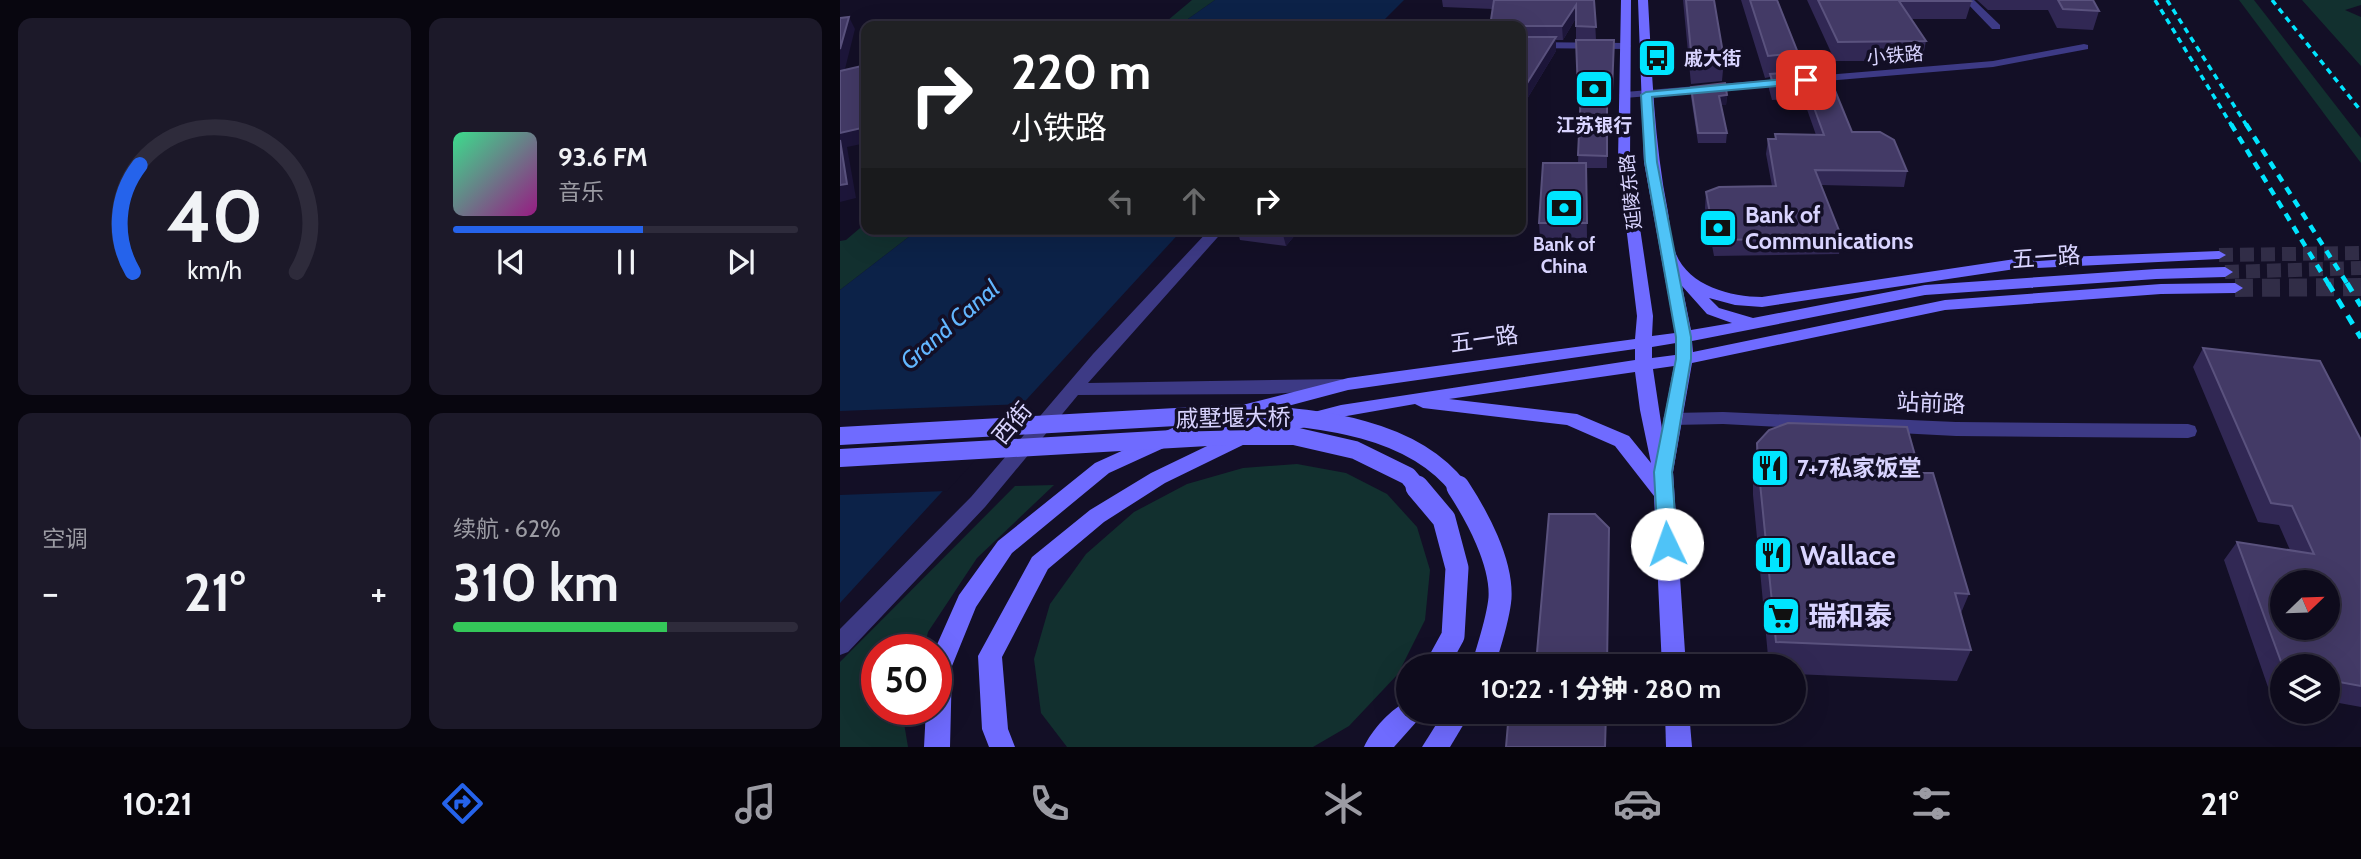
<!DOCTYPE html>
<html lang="zh">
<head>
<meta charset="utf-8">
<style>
  body { margin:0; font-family:Cabin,"Noto Sans SC",sans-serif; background:#1c1929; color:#f1f3f6; height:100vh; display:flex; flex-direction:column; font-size:26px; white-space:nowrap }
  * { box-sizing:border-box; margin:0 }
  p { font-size:23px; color:#9b9ba3 }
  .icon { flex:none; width:38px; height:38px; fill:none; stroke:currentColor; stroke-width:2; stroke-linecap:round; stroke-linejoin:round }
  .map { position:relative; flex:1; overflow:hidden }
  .drawer { display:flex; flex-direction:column; gap:18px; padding:18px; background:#08060f; width:840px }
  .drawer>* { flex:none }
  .top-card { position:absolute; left:21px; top:21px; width:665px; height:214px; border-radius:14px; box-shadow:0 7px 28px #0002,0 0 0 2px #2e2b3b; background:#202124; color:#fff; overflow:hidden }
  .needle { width:46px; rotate:67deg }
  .tools { position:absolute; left:1430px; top:570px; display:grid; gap:14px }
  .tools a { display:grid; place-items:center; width:70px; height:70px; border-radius:50%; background:#0e0b1c; box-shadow:0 7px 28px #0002,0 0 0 2px #2e2b3b; font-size:35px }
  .speed { position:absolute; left:21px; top:634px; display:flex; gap:14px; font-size:35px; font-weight:700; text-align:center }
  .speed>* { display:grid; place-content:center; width:91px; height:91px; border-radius:50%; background:#0e0b1c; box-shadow:0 7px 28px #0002,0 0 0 2px #2e2b3b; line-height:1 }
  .speed .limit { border:10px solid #d22; background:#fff; color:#111 }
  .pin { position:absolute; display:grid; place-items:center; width:60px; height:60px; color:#fff; margin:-30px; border-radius:14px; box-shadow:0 4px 10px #0006 }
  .me { position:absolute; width:77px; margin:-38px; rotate:357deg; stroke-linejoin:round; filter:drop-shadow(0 0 5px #0008) }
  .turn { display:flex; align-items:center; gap:24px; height:147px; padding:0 35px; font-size:32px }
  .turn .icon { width:91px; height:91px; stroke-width:2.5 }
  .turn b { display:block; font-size:49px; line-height:60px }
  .lanes { display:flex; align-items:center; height:66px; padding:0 35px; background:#0003; justify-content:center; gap:35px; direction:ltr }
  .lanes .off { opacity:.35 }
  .big { font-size:52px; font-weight:800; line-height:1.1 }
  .drawer .widget { flex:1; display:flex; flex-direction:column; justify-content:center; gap:10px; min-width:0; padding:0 24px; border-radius:14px; background:#1c1929 }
  .drawer .dial { align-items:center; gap:0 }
  .dial svg { height:182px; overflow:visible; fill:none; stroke:#2e2b3b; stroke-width:7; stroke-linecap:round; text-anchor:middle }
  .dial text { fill:#f1f3f6; stroke:none }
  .song { display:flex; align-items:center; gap:21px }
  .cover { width:84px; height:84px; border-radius:10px; background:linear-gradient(135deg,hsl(150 70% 55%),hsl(310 70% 35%)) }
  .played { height:7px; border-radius:4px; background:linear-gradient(90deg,#2563eb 55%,#2e2b3b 55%) }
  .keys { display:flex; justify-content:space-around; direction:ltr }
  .heat { display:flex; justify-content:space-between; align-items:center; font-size:38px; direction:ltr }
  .charge { height:10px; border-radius:5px; background:linear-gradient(90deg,#34c759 62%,#2e2b3b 0) }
  .drawer .tiles { flex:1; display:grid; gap:18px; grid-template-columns:repeat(2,1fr) }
  .trip { position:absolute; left:556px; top:654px; width:410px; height:70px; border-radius:35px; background:#0e0b1c; box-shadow:0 7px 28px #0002,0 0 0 2px #2e2b3b; font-weight:800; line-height:70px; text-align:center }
  .tabs { display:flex; height:112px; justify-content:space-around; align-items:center; background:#06040b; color:#9b9ba3 }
  .tabs .icon { width:49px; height:49px }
  .tabs .on { color:#2563eb }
  .tabs b { font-size:32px; color:#f1f3f6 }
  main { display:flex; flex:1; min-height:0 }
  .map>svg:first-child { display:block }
</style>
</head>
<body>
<main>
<section class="drawer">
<div class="tiles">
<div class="widget dial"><svg viewBox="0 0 100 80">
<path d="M14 69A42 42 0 1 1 86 69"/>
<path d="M14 69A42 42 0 0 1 17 22" stroke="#2563eb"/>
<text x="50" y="56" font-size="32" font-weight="700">40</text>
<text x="50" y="72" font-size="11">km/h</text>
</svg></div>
<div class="widget">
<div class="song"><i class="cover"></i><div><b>93.6 FM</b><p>音乐</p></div></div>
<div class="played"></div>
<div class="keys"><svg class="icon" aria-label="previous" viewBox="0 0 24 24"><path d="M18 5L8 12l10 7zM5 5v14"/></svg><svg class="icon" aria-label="pause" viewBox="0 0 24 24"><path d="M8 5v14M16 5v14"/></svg><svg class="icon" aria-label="next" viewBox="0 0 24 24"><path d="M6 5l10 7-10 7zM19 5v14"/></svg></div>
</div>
<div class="widget"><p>空调</p>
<div class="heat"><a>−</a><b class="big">21°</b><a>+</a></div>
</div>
<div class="widget"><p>续航 · 62%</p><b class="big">310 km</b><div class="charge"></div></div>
</div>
</section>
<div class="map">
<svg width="1521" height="747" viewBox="0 0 1521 747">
  <rect width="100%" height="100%" fill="#130f26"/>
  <g fill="#12302f">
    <path d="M352 0H375L338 26H321Z"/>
    <path d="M1399 0H1414L1521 138V163Z"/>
    <path d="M1462 0H1521V5L1505 10 1521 17V66Z"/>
    <path d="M26 223V229H79L0 290V241L6 240Z"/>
    <path d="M457 464 506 473 547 494 577 527 590 570 585 620 558 674 509 726 473 747H227L201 713 194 659 210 604 246 554 294 512 347 484 403 468Z"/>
    <path d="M214 485 137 558 88 632 84 649H37V709H68L64 723 68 747H0V662L175 486Z"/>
  </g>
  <g fill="#0c2248">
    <path d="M375 0H564L538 26H338Z"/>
    <path d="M79 229H343L0 603V290Z"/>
  </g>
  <path fill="#130f26" d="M187 404 107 491 0 495V411Z"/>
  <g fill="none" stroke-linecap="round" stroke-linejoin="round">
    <g stroke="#312d47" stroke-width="14" stroke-dasharray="14 7" stroke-linecap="butt">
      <path d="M1379 255 1521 253"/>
      <path d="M1385 272 1521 268"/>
    </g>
    <path stroke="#312d47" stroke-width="18" stroke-dasharray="18 9" stroke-linecap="butt" d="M1395 288 1521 287"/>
    <g fill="#3d3a85" fill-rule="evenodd">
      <path d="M1124 0H1134L1160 25V29H1152Z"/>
      <path d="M681 42 786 43 791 46 786 49 681 48Z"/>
      <path d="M1244 44 1248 45V49L1153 67 785 98 779 95 785 92 1153 61Z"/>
      <path d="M370 229H385L248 383 501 379 507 381 510 385 507 389 430 394 238 395 145 507 8 652 0 655V629L131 497 253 354Z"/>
      <path d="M883 412 1116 422 1348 424 1355 426 1357 431 1355 436 1348 438 1116 436 883 424 832 425 825 424 823 419 825 414 832 413Z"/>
    </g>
    <g fill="#6f6bff" fill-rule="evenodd">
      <path d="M781 0H791L790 160 813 316 812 336 835 333 804 162 798 0H808C812 71 814 142 828 212 830 225 831 242 836 254 849 286 891 297 922 297L1175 259 1379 251 1386 255 1379 259 1175 269 922 307 895 305 869 298 879 308 913 318 1085 285 1316 269 1385 267 1393 272 1385 277 1316 279 1085 295 852 341 853 352 1105 300 1321 284 1395 283 1403 288 1395 293 1321 294 1105 310 852 363 833 472 846 667H822L814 496 775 446 727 425 583 408 575 404 501 417 407 443 325 483 264 522 208 569 162 657 168 729 175 747H149L142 729 138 656 192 557 250 510 311 473 394 433 501 405 795 360V349L508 390 372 426 269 473 172 553 136 607 112 666 110 747H84L86 709H96L95 649 119 595 158 541 255 463 359 416 508 378 795 339 797 316 778 160ZM842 286 867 314 892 323 851 330ZM836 343 835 355 812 358V347ZM834 366 822 429 813 369ZM795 372 800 410 811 463 789 436 737 414 609 399Z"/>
      <path d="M569 701V712H581L578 720 554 747H524C531 731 552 707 569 701Z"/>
      <path d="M604 712H631L610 747H582Z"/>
      <path d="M825 712H849L852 747H826Z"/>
    </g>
    <g stroke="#00e5ff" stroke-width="3.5" stroke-dasharray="6 5" stroke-linecap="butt">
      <path d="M1315 0 1392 126"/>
      <path d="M1327 0 1407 126"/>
      <path d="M1432 0 1521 111"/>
    </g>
    <g stroke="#00e5ff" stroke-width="4.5" stroke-dasharray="8 7" stroke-linecap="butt">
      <path d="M1391 124 1489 285"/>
      <path d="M1406 124 1508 285"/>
    </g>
    <g stroke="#00e5ff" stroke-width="5" stroke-dasharray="10 9" stroke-linecap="butt">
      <path d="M1488 283 1521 338"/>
      <path d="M1507 283 1521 306"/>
    </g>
    <g stroke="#6f6bff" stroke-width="18">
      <path d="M0 436 407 413C479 419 571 426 619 488"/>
      <path d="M0 458 385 436H454L515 450 568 476 578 488"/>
    </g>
    <g stroke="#6f6bff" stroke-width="23">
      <path d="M577 487 604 519 617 568 613 636 596 667"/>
      <path d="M618 487C637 516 662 562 660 598 658 621 649 644 643 667"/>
    </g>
  </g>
  <g fill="#312854">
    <path d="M602 0H754L756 40H736V18L723 40H716V51L681 109V26L653 9 603 7Z"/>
    <path d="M843 0H874L884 59 882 81 851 84Z"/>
    <path d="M901 0H937L958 53 955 72 1012 132 1067 171 1064 187 981 185 1002 238 999 254 874 256 865 208 866 192 932 186 926 154 928 139H935V134L976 135 963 98 932 100 929 89 930 77 925 78Z"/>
    <path d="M967 0H1132L1126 19H1072L1086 41 1082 61H995Z"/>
    <path d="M1137 0H1253L1259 11 1253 30 1217 28 1208 10H1148Z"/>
    <path d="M736 40H774L772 103H767V168H746L747 238 700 239 699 223 738 163 740 103H738Z"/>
    <path d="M851 87 887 95 886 105H881L887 133 886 143H858L851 97Z"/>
    <path d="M397 229H460L446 246 400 240Z"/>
    <path d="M1363 348 1521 440V707L1488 701V667H1442V692L1429 690 1384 560 1397 542 1450 550 1439 525 1418 522 1353 367Z"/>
    <path d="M917 443 1080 473 1129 594 1121 613 1131 650 1117 681 954 674V667H929L913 495V475Z"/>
  </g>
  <g fill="#1d163a">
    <path d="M736 5V18L723 40 722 26Z"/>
    <path d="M9 17 15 29 1 85 0 83V49Z"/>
    <path d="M716 37V51L681 109V93Z"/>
    <path d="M887 95 886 105H879V96Z"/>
    <path d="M26 127V143L7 147 16 198 0 202V133Z"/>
    <path d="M444 229H460L446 246 442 231Z"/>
  </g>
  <g fill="#433a66" stroke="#5a527e" stroke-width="2" fill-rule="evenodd">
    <path d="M654 0H754L756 27 736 26V5L722 26H650Z"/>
    <path d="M846 0H874L884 59 852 62Z"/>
    <path d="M910 0H937L958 53 928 56Z"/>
    <path d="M978 0H1130L1131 1H1059L1086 41 998 42Z"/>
    <path d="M1218 0H1253L1259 11 1223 9Z"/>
    <path d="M9 17 0 49V18Z"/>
    <path d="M681 37H716L681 93Z"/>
    <path d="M736 40H774L772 91H767V156L738 155 741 92H738Z"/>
    <path d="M26 65V127L0 133V71Z"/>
    <path d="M987 71 1012 132H1040L1054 140 1067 171 975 170 1002 238 875 240 866 192 879 187 936 186 928 139H936L935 134 984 135 965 83 934 86 930 74 961 72 965 83 961 73Z"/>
    <path d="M885 83 887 95 879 96 887 133H858L851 87Z"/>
    <path d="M0 140 7 184 0 185Z"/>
    <path d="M703 163H746L747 223H699Z"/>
    <path d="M1363 348 1480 361 1521 440V686L1488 680V667H1443L1397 542 1474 554 1452 506 1431 503ZM1442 583H1488V628H1442Z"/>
    <path d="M948 423 1067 427 1080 473H1093L1129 594 1115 593 1131 650 936 642 918 463 917 443 929 430Z"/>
    <path d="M709 514H755L769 528 767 667H695L696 664Z"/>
    <path d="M669 712H766L765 747H666Z"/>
  </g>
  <path fill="#4fc3f7" stroke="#337fa1" stroke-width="2" d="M966 77 971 80 970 83 812 97 817 162 851 337V359L832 472 837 544 834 549 827 552 820 549 818 544 814 472 836 359V337L805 162 801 95 806 92Z"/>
  <defs>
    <g id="bus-square" transform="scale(2.0125)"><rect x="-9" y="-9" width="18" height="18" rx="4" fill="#00e5ff" stroke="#130f26"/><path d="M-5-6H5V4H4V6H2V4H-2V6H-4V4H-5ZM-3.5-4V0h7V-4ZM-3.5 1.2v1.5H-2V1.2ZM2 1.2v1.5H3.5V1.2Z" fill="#111"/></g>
    <g id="bank-square" transform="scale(2.0125)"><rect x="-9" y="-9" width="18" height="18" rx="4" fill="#00e5ff" stroke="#130f26"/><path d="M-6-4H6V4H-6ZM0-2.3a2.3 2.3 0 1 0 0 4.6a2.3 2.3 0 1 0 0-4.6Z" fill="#111"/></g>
    <g id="restaurant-square" transform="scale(2.0125)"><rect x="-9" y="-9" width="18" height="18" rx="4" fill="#00e5ff" stroke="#130f26"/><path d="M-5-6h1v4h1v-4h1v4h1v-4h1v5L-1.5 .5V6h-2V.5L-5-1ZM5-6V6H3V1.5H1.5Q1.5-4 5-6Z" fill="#111"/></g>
    <g id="supermarket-square" transform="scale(2.0125)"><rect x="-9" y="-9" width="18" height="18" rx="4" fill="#00e5ff" stroke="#130f26"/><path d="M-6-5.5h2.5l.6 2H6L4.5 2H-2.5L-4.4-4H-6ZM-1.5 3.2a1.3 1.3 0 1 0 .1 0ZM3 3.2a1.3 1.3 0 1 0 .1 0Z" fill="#111"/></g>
  </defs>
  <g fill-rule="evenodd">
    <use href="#bus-square" x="817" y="58"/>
    <use href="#bank-square" x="754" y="89"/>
    <use href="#bank-square" x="724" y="208"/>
    <use href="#bank-square" x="878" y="228"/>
    <use href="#restaurant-square" x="930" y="468"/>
    <use href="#restaurant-square" x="933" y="555"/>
    <use href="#supermarket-square" x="941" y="616"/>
  </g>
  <g text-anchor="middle" stroke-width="7" stroke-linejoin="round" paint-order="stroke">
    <g font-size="19" fill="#d9d4ff" stroke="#130f26">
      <text transform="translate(1055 55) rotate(-5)" y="7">小铁路</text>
      <text transform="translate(790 192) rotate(-96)" y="7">延陵东路</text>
    </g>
    <g font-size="19" font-weight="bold" fill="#d9d4ff" stroke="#130f26">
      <text x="844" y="65" text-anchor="start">戚大街</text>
      <text x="754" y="132">江苏银行</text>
      <text x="724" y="251">Bank of<tspan x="724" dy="22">China</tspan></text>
    </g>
    <g font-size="23" font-weight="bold" fill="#d9d4ff" stroke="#130f26" text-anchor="start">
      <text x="905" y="223">Bank of<tspan x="905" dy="26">Communications</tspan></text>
      <text x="957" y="476">7+7私家饭堂</text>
    </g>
    <g font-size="23" fill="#d9d4ff" stroke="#130f26">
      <text transform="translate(1206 257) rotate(-4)" y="8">五一路</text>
      <text transform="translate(644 339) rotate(-8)" y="8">五一路</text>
      <text transform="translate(1091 403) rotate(2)" y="8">站前路</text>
      <text transform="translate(393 418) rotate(-1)" y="8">戚墅堰大桥</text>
      <text transform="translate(172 423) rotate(-50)" y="8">西街</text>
    </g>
    <g font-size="24" font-style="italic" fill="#62b6ff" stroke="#130f26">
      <text transform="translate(110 325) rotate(-41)" y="8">Grand Canal</text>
    </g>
    <g font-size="28" font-weight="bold" fill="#d9d4ff" stroke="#130f26" text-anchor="start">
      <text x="960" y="565">Wallace</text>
      <text x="968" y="626">瑞和泰</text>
    </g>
  </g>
</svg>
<div class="tools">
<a><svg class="needle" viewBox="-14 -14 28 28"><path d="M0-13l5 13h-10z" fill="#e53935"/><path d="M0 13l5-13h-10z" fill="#9b9ba3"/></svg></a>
<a><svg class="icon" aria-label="layers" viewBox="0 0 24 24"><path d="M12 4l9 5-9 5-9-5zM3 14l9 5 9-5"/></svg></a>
</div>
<div class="speed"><div class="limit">50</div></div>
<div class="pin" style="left:966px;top:80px;background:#d93025"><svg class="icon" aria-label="arrive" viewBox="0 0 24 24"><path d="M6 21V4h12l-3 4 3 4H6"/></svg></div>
<svg class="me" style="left:827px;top:544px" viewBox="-20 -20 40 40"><circle r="19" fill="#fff"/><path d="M0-13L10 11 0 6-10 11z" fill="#4fc3f7"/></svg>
<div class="trip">10:22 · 1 分钟 · 280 m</div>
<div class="top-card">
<div class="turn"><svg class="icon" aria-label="right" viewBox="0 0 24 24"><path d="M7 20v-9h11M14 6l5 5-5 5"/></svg><div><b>220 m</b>小铁路</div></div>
<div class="lanes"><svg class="icon off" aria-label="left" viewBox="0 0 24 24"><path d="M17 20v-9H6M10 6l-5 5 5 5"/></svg><svg class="icon off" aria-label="ahead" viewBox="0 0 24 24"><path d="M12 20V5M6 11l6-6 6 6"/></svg><svg class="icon" aria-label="right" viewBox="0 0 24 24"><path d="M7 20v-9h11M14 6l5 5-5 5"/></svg></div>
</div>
</div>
</main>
<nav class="tabs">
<b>10:21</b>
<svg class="icon on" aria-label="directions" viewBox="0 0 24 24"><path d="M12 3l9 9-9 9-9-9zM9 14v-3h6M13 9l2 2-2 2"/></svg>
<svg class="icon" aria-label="music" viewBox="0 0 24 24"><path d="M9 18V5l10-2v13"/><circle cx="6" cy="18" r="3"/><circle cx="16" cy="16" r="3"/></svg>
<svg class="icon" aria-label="phone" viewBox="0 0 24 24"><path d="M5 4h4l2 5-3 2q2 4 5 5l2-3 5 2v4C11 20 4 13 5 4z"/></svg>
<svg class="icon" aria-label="climate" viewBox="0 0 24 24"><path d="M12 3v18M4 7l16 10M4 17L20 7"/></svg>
<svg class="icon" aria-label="car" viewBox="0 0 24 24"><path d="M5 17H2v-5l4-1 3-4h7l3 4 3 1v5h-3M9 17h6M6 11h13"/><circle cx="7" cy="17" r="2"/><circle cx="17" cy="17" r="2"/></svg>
<svg class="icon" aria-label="filters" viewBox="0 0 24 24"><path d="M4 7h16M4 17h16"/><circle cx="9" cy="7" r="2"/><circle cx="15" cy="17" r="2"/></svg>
<b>21°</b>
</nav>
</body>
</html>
